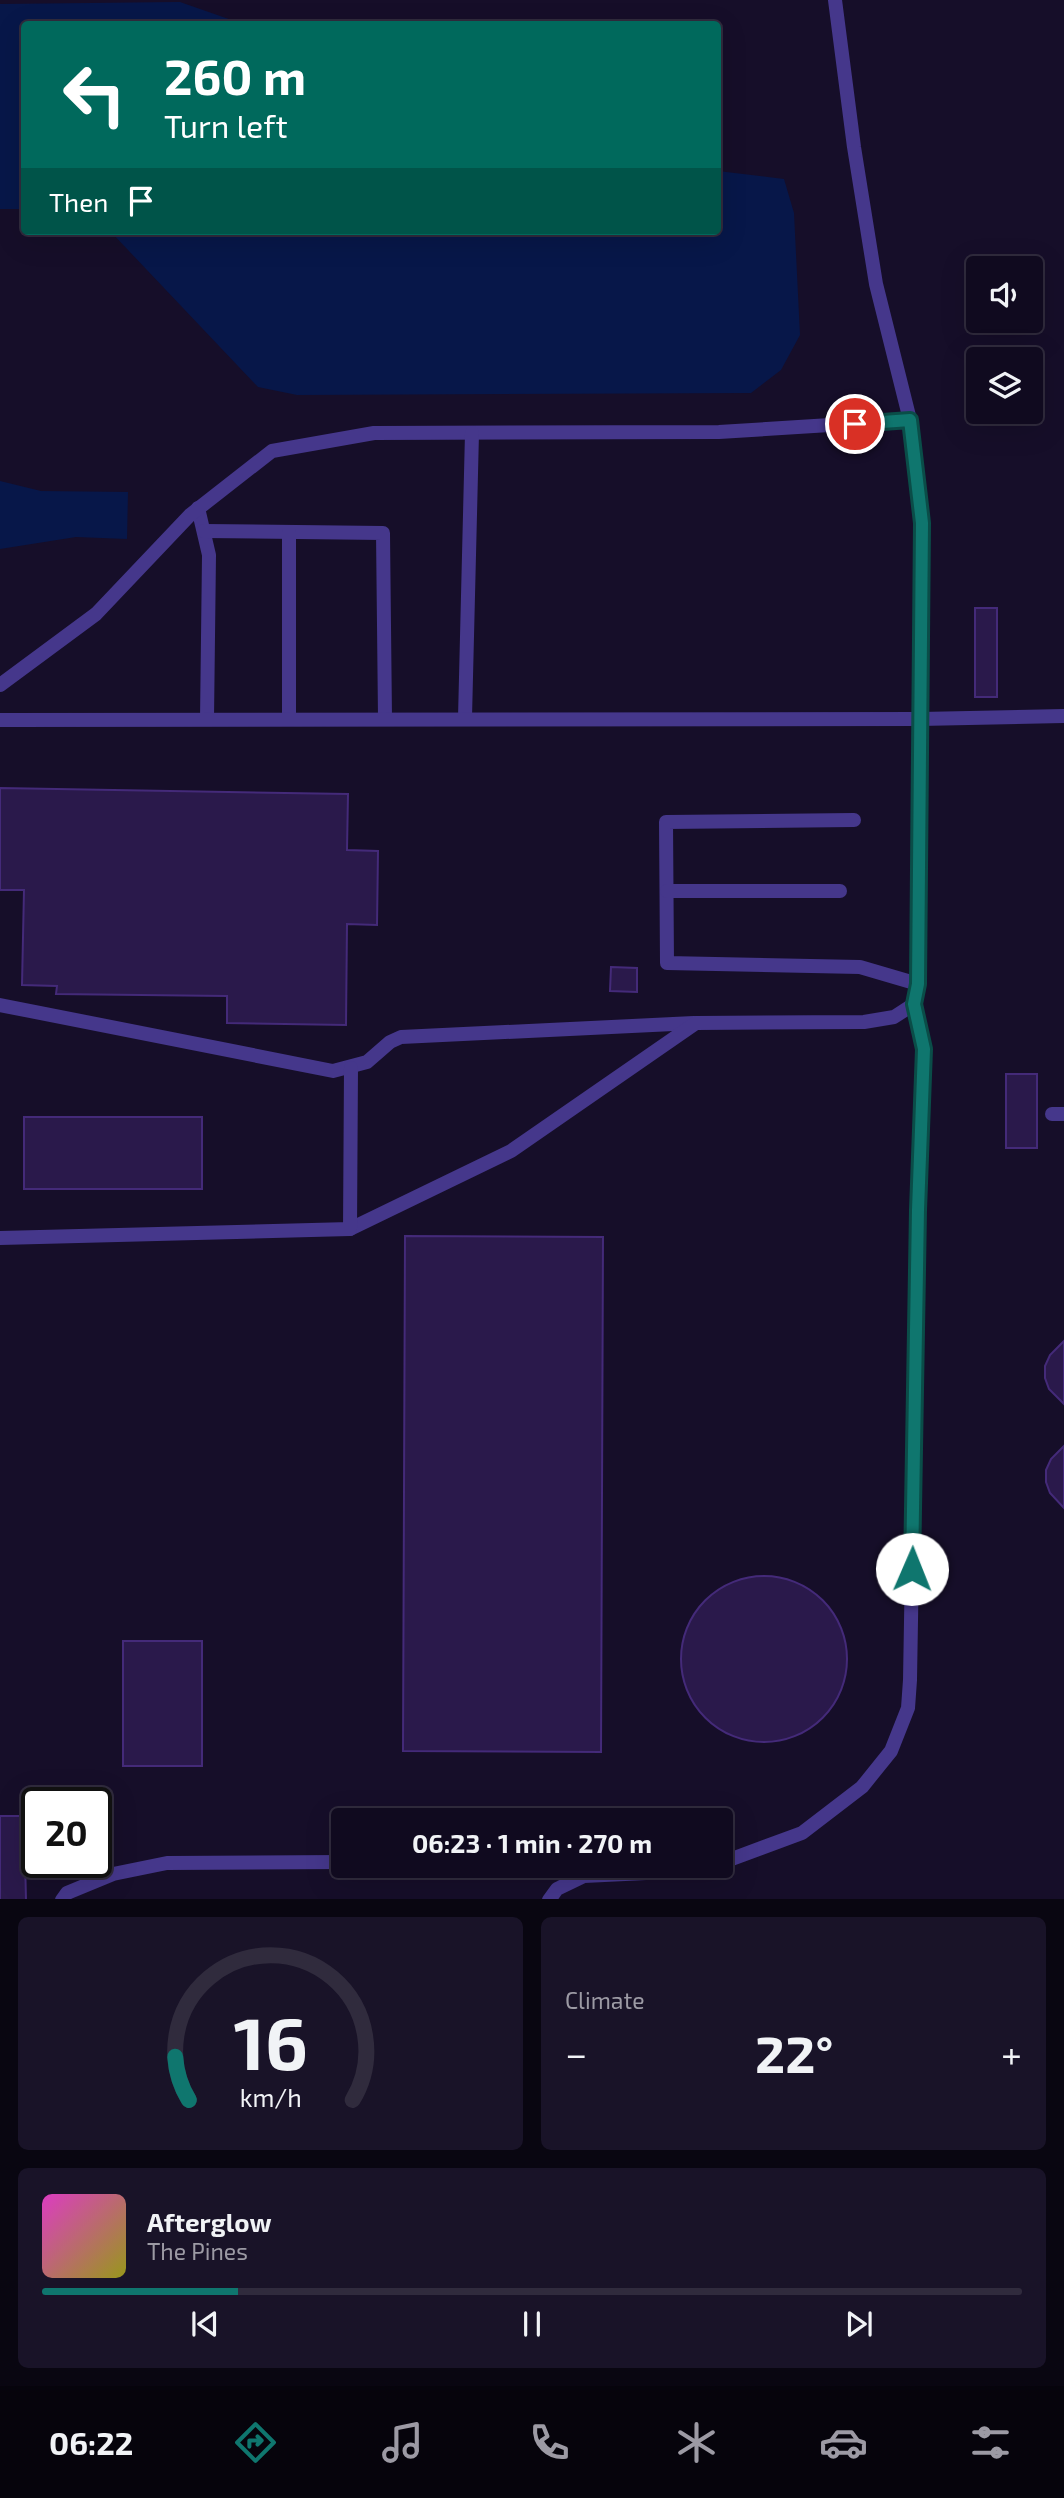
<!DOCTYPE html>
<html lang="en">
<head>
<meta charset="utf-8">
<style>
  body { margin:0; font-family:"Exo 2",sans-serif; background:#191328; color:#f1f3f6; height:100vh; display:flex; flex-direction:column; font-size:26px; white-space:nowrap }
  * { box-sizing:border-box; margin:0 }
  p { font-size:23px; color:#9c9aa4 }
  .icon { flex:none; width:38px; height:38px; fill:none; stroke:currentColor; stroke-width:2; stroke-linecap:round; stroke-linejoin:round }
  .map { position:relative; height:1899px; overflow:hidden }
  .drawer { display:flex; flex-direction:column; gap:18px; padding:18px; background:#090611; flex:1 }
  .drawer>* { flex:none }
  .top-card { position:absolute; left:21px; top:21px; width:700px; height:214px; border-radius:7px; box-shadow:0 7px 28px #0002,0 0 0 2px #302b3d; background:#00695c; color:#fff; overflow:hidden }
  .tools { position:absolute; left:966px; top:256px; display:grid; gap:14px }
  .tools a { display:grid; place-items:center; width:77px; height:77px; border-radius:7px; background:#100a1f; box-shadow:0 7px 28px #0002,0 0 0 2px #302b3d; font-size:35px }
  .speed { position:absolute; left:21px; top:1787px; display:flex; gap:14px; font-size:35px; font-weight:700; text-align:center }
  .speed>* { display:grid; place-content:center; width:91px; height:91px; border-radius:50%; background:#100a1f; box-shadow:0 7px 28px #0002,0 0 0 2px #302b3d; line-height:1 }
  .speed .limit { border:4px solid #111; border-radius:10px; background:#fff; color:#111 }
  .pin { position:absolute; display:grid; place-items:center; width:60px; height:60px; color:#fff; margin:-30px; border:4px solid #fff; border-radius:50%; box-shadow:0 2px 7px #0007 }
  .me { position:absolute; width:77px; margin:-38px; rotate:1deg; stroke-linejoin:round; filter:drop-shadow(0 0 5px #0008) }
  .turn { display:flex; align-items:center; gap:24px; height:147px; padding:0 28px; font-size:32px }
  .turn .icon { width:91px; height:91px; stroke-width:2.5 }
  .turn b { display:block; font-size:49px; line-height:60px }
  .then { display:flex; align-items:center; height:66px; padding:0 28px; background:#0003; gap:14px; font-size:26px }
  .big { font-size:52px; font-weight:700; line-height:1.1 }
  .drawer .widget { flex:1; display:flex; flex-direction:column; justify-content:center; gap:10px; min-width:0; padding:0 24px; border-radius:10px; background:#191328 }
  .drawer .dial { align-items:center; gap:0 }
  .dial svg { height:182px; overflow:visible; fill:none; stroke:#302b3d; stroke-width:7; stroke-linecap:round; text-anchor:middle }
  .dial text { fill:#f1f3f6; stroke:none }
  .song { display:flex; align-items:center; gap:21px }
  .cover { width:84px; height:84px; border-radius:10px; background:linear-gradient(135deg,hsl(310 70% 55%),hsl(60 70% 35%)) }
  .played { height:7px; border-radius:4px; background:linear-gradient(90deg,#0f766e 20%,#302b3d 20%) }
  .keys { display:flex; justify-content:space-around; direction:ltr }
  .heat { display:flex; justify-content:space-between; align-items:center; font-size:38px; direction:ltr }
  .drawer .tiles { flex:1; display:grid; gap:18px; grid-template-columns:1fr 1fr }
  .widget:last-child { grid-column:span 2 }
  .trip { position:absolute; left:331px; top:1808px; width:402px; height:70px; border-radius:7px; background:#100a1f; box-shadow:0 7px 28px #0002,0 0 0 2px #302b3d; font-weight:700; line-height:70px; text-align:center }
  .menu { display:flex; height:112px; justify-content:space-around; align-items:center; background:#06040c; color:#9c9aa4 }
  .menu .icon { width:49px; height:49px }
  .menu .selected { color:#0f766e }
  .menu b { font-size:32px; color:#f1f3f6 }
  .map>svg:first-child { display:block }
</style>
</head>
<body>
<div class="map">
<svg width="1064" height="1900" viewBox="0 0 1064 1900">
  <rect width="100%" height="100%" fill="#160e29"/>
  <g fill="#071749">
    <path d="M180 2 243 24H24V209H0V4Z"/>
    <path d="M718 171 784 179 794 213 800 335 781 370 751 393 297 395 258 387 110 231H718Z"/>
    <path d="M0 481 41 491 128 492 127 539 76 537 0 549Z"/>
  </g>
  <g fill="#2a194b" stroke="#442a79" stroke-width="2">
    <rect x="975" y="608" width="22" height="89"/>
    <path d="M0 788 348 794 347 850 378 851 377 925 347 924 346 1025 227 1023V996L56 994 57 986 22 985 24 890H0Z"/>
    <path d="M611 967 637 968V992L610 991Z"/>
    <rect x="1006" y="1074" width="31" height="74"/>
    <rect x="24" y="1117" width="178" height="72"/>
    <path d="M405 1236 603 1237 601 1752 403 1751Z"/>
    <path d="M1064 1341V1404L1049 1389 1045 1378V1366L1050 1355Z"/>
    <path d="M1064 1446V1508L1050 1493 1046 1482V1470L1051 1459Z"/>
    <circle cx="764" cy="1659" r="83"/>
    <rect x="123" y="1641" width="79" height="125"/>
    <path d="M0 1816H24L26 1900H0Z"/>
  </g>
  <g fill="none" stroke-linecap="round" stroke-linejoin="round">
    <g stroke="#45378b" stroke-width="14">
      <path d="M198 508 209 555 207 719"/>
      <path d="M204 531 383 533 385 718"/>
      <path d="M289 532V719"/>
      <path d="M0 685 96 614 190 515 272 451 374 433 719 432 910 420"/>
      <path d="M465 718 472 433"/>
      <path d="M0 720 920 719 1064 716"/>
      <path d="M854 820 666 822 667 963 860 967 918 984"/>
      <path d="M667 891H840"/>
      <path d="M0 1005 333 1071 367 1062 390 1042 401 1037 694 1023"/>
      <path d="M1052 1114H1064"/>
      <path d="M350 1229 511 1151 696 1023 864 1022 894 1017 914 1004 918 984 922 523 910 420 876 284 854 147 835 0"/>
      <path d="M0 1238 350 1229 351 1068"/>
      <path d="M721 1863 802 1833 862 1787 891 1751 908 1708 910 1680 918 1210 924 1049 914 1004"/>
      <path d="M501 1866 582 1876"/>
      <path d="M62 1900 67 1893 113 1874 167 1863 343 1862"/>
      <path d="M549 1900 557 1889 584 1876 646 1873 704 1866"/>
    </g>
  </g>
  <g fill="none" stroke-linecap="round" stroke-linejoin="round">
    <g stroke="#0a4d48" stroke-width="18">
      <path id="route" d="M855 424 910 420 922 523 918 984 914 1004 924 1049 918 1210 912 1569"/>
    </g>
    <use href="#route" stroke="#0f766e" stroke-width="12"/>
  </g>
</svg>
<div class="tools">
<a><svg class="icon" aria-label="sound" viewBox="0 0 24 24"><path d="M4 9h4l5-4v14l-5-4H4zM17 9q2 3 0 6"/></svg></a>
<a><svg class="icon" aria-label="layers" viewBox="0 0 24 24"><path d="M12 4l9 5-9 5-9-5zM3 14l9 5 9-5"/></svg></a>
</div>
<div class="speed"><div class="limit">20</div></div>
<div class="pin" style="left:855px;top:424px;background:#d93025"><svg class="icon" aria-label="arrive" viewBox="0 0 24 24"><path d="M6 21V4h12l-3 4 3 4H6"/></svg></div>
<svg class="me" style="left:912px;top:1569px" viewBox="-20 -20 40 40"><circle r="19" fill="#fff"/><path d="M0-13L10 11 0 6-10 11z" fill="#0f766e"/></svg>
<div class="trip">06:23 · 1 min · 270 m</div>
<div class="top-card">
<div class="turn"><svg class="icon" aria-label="left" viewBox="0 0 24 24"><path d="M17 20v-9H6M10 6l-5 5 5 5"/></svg><div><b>260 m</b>Turn left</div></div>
<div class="then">Then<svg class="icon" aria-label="arrive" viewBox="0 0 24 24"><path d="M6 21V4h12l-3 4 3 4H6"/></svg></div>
</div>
</div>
<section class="drawer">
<div class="tiles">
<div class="widget dial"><svg viewBox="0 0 100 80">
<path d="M14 69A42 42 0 1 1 86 69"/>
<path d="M14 69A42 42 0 0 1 8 50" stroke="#0f766e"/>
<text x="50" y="56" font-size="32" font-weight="700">16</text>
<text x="50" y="72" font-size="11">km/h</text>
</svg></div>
<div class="widget"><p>Climate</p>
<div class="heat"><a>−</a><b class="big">22°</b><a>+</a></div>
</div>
<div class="widget">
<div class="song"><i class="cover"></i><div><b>Afterglow</b><p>The Pines</p></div></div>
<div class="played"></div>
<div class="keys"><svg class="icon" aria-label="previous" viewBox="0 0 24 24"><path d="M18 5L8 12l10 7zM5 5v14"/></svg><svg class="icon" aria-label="pause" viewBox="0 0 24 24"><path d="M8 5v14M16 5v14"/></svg><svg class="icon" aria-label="next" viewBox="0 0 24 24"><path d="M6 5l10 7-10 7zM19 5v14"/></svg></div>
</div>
</div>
</section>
<nav class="menu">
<b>06:22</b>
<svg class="icon selected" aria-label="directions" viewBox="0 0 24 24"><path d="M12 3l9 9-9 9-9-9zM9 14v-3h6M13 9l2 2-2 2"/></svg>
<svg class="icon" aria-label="music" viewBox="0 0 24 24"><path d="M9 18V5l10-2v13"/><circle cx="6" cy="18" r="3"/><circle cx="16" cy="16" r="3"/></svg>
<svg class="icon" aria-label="phone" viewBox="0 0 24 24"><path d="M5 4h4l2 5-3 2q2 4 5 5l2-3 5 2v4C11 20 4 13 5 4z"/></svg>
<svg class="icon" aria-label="climate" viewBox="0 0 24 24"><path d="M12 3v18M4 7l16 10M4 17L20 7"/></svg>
<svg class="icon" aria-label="car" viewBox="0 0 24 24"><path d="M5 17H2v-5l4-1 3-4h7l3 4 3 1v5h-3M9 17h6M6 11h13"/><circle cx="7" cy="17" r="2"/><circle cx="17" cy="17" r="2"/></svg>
<svg class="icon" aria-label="filters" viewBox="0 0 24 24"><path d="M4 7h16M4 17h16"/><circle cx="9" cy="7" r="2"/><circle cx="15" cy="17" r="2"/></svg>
</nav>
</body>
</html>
